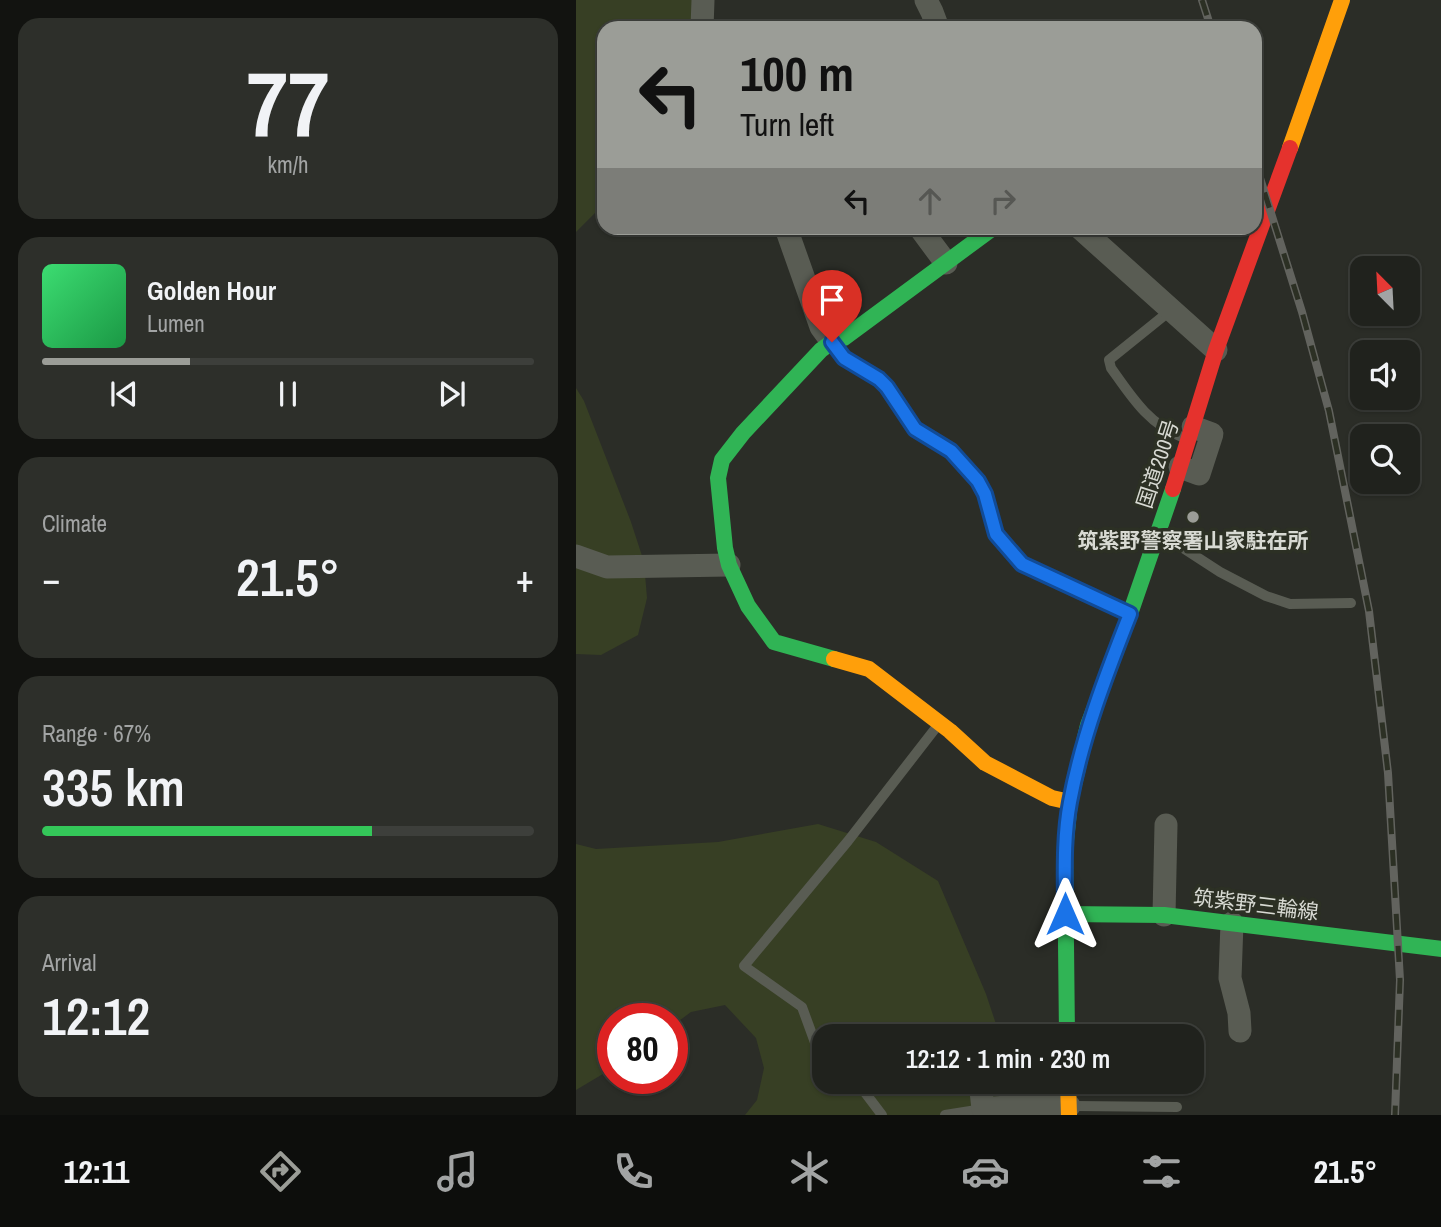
<!DOCTYPE html>
<html lang="en">
<head>
<meta charset="utf-8">
<style>
  body { margin:0; font-family:"Archivo Narrow","Noto Sans JP",sans-serif; background:#2d2f2a; color:#f1f3f6; height:100vh; display:flex; flex-direction:column; font-size:26px; white-space:nowrap }
  * { box-sizing:border-box; margin:0 }
  p { font-size:23px; color:#a2a4a4 }
  .icon { flex:none; width:38px; height:38px; fill:none; stroke:currentColor; stroke-width:2; stroke-linecap:round; stroke-linejoin:round }
  .map { position:relative; flex:1; overflow:hidden }
  .drawer { display:flex; flex-direction:column; gap:18px; padding:18px; background:#121310; width:576px }
  .drawer>* { flex:none }
  .hud { position:absolute; left:21px; top:21px; width:665px; height:214px; border-radius:21px; box-shadow:0 2px 5px #0004,0 0 0 2px #3d3f3b; background:#9b9d97; color:#111; overflow:hidden }
  .needle { width:46px; rotate:336deg }
  .fabs { position:absolute; left:774px; top:256px; display:grid; gap:14px }
  .fabs a { display:grid; place-items:center; width:70px; height:70px; border-radius:14px; background:#20221d; box-shadow:0 2px 5px #0004,0 0 0 2px #3d3f3b; font-size:35px }
  .speed { position:absolute; left:21px; top:1003px; display:flex; gap:14px; font-size:35px; font-weight:700; text-align:center }
  .speed>* { display:grid; place-content:center; width:91px; height:91px; border-radius:50%; background:#20221d; box-shadow:0 2px 5px #0004,0 0 0 2px #3d3f3b; line-height:1 }
  .speed .limit { border:10px solid #d22; background:#fff; color:#111 }
  .pin { position:absolute; display:grid; place-items:center; width:60px; height:60px; color:#fff; margin:-72px -30px; border-radius:50% 50% 50% 0; rotate:-45deg; box-shadow:0 0 7px #0007 }
  .pin .icon { rotate:45deg }
  .me { position:absolute; width:77px; margin:-38px; rotate:0deg; stroke-linejoin:round; filter:drop-shadow(0 0 5px #0008) }
  .turn { display:flex; align-items:center; gap:24px; height:147px; padding:0 28px; font-size:32px }
  .turn .icon { width:91px; height:91px; stroke-width:2.5 }
  .turn b { display:block; font-size:49px; line-height:60px }
  .lanes { display:flex; align-items:center; height:66px; padding:0 28px; background:#0003; justify-content:center; gap:35px; direction:ltr }
  .lanes .off { opacity:.35 }
  .big { font-size:52px; font-weight:600; line-height:1.1 }
  .drawer .tile { flex:1; display:flex; flex-direction:column; justify-content:center; gap:10px; min-width:0; padding:0 24px; border-radius:21px; background:#2d2f2a }
  .drawer .dial { align-items:center; gap:0 }
  .dial b { font-size:91px; line-height:1 }
  .song { display:flex; align-items:center; gap:21px }
  .cover { width:84px; height:84px; border-radius:10px; background:linear-gradient(135deg,hsl(140 70% 55%),hsl(140 70% 35%)) }
  .played { height:7px; border-radius:4px; background:linear-gradient(90deg,#9b9d97 30%,#3d3f3b 30%) }
  .keys { display:flex; justify-content:space-around; direction:ltr }
  .heat { display:flex; justify-content:space-between; align-items:center; font-size:38px; direction:ltr }
  .charge { height:10px; border-radius:5px; background:linear-gradient(90deg,#34c759 67%,#3d3f3b 0) }
  .trip { position:absolute; left:236px; top:1024px; width:392px; height:70px; border-radius:21px; background:#20221d; box-shadow:0 2px 5px #0004,0 0 0 2px #3d3f3b; font-weight:600; line-height:70px; text-align:center }
  .tab-bar { display:flex; height:112px; justify-content:space-around; align-items:center; background:#0d0e0c; color:#a2a4a4 }
  .tab-bar .icon { width:49px; height:49px }
  .tab-bar .selected { color:#9b9d97 }
  .tab-bar b { font-size:32px; color:#f1f3f6 }
  main { display:flex; flex:1; min-height:0 }
  .map>svg:first-child { display:block }
</style>
</head>
<body>
<main>
<section class="drawer">
<div class="tile dial"><b>77</b><p>km/h</p></div>
<div class="tile">
<div class="song"><i class="cover"></i><div><b>Golden Hour</b><p>Lumen</p></div></div>
<div class="played"></div>
<div class="keys"><svg class="icon" aria-label="previous" viewBox="0 0 24 24"><path d="M18 5L8 12l10 7zM5 5v14"/></svg><svg class="icon" aria-label="pause" viewBox="0 0 24 24"><path d="M8 5v14M16 5v14"/></svg><svg class="icon" aria-label="next" viewBox="0 0 24 24"><path d="M6 5l10 7-10 7zM19 5v14"/></svg></div>
</div>
<div class="tile"><p>Climate</p>
<div class="heat"><a>−</a><b class="big">21.5°</b><a>+</a></div>
</div>
<div class="tile"><p>Range · 67%</p><b class="big">335 km</b><div class="charge"></div></div>
<div class="tile"><p>Arrival</p><b class="big">12:12</b></div>
</section>
<div class="map">
<svg width="866" height="1115" viewBox="0 0 866 1115">
  <rect width="100%" height="100%" fill="#2b2d27"/>
  <g fill="#373f24">
    <path d="M0 0H134L136 28H28V204L0 232Z"/>
    <path d="M0 388 8 401 55 522 68 562 71 598 62 635 25 655 0 654Z"/>
    <path d="M242 824 300 842 362 881 410 994 424 1036H248V1082H439L440 1115H169L181 1100 188 1068 180 1038 149 1005 115 1012 96 1026V1018H37V1068L0 1090V844L20 849 142 842Z"/>
  </g>
  <g fill="none" stroke-linecap="round" stroke-linejoin="round">
    <g stroke="#595c53" stroke-width="10">
      <path d="M595 310 533 360 535 368C555 396 572 424 606 437"/>
      <path d="M257 344 268 358 303 379 311 387 339 428 375 451 402 481 409 493 420 534 446 564 548 611"/>
      <path d="M587 535 644 572 690 596 714 604 775 603"/>
      <path d="M248 1056 241 1048 226 1007 168 966 272 841 362 725"/>
      <path d="M281 1082 306 1115"/>
      <path d="M499 1106 601 1107"/>
      <path d="M369 1115 407 1109"/>
    </g>
    <g stroke="#595c53" stroke-width="23">
      <path d="M350 0 356 12 362 28"/>
      <path d="M126 28 127 0"/>
      <path d="M210 228 245 327 256 342"/>
      <path d="M344 228 370 263"/>
      <path d="M504 228 640 350"/>
      <path d="M604 467 623 474 636 434 617 427"/>
      <path d="M0 556 31 567 153 565"/>
      <path d="M588 915 590 825"/>
      <path d="M656 923 654 978 663 1013 664 1031"/>
      <path d="M404 1082 407 1109 455 1105 493 1106"/>
    </g>
    <g stroke="#30b455" stroke-width="16">
      <path d="M258 659 198 642 172 606 153 565 149 548 142 478 146 460 167 433 245 350 256 342 268 338 417 228"/>
      <path d="M489 914 588 915 866 949"/>
      <path d="M491 1036 489 850 494 802 512 725 554 614 597 489"/>
    </g>
    <g stroke="#ff9f0a" stroke-width="16">
      <path d="M714 148 766 0"/>
      <path d="M258 659 293 669 374 731 409 763 476 798 494 802"/>
      <path d="M492 1082 493 1115"/>
    </g>
    <path stroke="#e5322d" stroke-width="16" d="M597 489 640 350 714 148"/>
    <g stroke="#62635e" stroke-width="8">
      <g id="rail">
        <path d="M626 0 635 28"/>
        <path d="M679 162 726 312 753 411 793 611 812 773 824 980 819 1115"/>
      </g>
    </g>
    <use href="#rail" stroke="#2c3024" stroke-width="5" stroke-dasharray="16" stroke-linecap="butt"/>
  </g>
  <g fill="none" stroke-linecap="round" stroke-linejoin="round">
    <g stroke="#114b97" stroke-width="18">
      <path id="route" d="M256 342 268 358 303 379 311 387 339 429 375 451 402 481 409 494 420 534 446 564 554 614C530 675 506 737 494 802 487 839 489 877 489 914"/>
    </g>
    <use href="#route" stroke="#1a73e8" stroke-width="12"/>
  </g>
  <circle fill="#9b9d97" stroke="#2c3024" stroke-width="2.5" cx="617" cy="517" r="7"/>
  <g text-anchor="middle" stroke-width="7" stroke-linejoin="round" paint-order="stroke">
    <g font-size="21" fill="#d8dad3" stroke="#2c3024">
      <text transform="translate(582 464) rotate(-72)" y="7">国道200号</text>
      <text transform="translate(680 905) rotate(7)" y="7">筑紫野三輪線</text>
    </g>
    <g font-size="21" font-weight="bold" fill="#d8dad3" stroke="#2c3024">
      <text x="617" y="548">筑紫野警察署山家駐在所</text>
    </g>
  </g>
</svg>
<div class="fabs">
<a><svg class="needle" viewBox="-14 -14 28 28"><path d="M0-13l5 13h-10z" fill="#e53935"/><path d="M0 13l5-13h-10z" fill="#a2a4a4"/></svg></a>
<a><svg class="icon" aria-label="sound" viewBox="0 0 24 24"><path d="M4 9h4l5-4v14l-5-4H4zM17 9q2 3 0 6"/></svg></a>
<a><svg class="icon" aria-label="search" viewBox="0 0 24 24"><circle cx="10" cy="10" r="6"/><path d="M15 15l6 6"/></svg></a>
</div>
<div class="speed"><div class="limit">80</div></div>
<div class="pin" style="left:256px;top:342px;background:#d93025"><svg class="icon" aria-label="arrive" viewBox="0 0 24 24"><path d="M6 21V4h12l-3 4 3 4H6"/></svg></div>
<svg class="me" style="left:489px;top:914px" viewBox="-20 -20 40 40"><path d="M0-17L14 15 0 8-14 15z" fill="#1a73e8" stroke="#fff" stroke-width="4"/></svg>
<div class="trip">12:12 · 1 min · 230 m</div>
<div class="hud">
<div class="turn"><svg class="icon" aria-label="left" viewBox="0 0 24 24"><path d="M17 20v-9H6M10 6l-5 5 5 5"/></svg><div><b>100 m</b>Turn left</div></div>
<div class="lanes"><svg class="icon" aria-label="left" viewBox="0 0 24 24"><path d="M17 20v-9H6M10 6l-5 5 5 5"/></svg><svg class="icon off" aria-label="ahead" viewBox="0 0 24 24"><path d="M12 20V5M6 11l6-6 6 6"/></svg><svg class="icon off" aria-label="right" viewBox="0 0 24 24"><path d="M7 20v-9h11M14 6l5 5-5 5"/></svg></div>
</div>
</div>
</main>
<nav class="tab-bar">
<b>12:11</b>
<svg class="icon selected" aria-label="directions" viewBox="0 0 24 24"><path d="M12 3l9 9-9 9-9-9zM9 14v-3h6M13 9l2 2-2 2"/></svg>
<svg class="icon" aria-label="music" viewBox="0 0 24 24"><path d="M9 18V5l10-2v13"/><circle cx="6" cy="18" r="3"/><circle cx="16" cy="16" r="3"/></svg>
<svg class="icon" aria-label="phone" viewBox="0 0 24 24"><path d="M5 4h4l2 5-3 2q2 4 5 5l2-3 5 2v4C11 20 4 13 5 4z"/></svg>
<svg class="icon" aria-label="climate" viewBox="0 0 24 24"><path d="M12 3v18M4 7l16 10M4 17L20 7"/></svg>
<svg class="icon" aria-label="car" viewBox="0 0 24 24"><path d="M5 17H2v-5l4-1 3-4h7l3 4 3 1v5h-3M9 17h6M6 11h13"/><circle cx="7" cy="17" r="2"/><circle cx="17" cy="17" r="2"/></svg>
<svg class="icon" aria-label="filters" viewBox="0 0 24 24"><path d="M4 7h16M4 17h16"/><circle cx="9" cy="7" r="2"/><circle cx="15" cy="17" r="2"/></svg>
<b>21.5°</b>
</nav>
</body>
</html>
